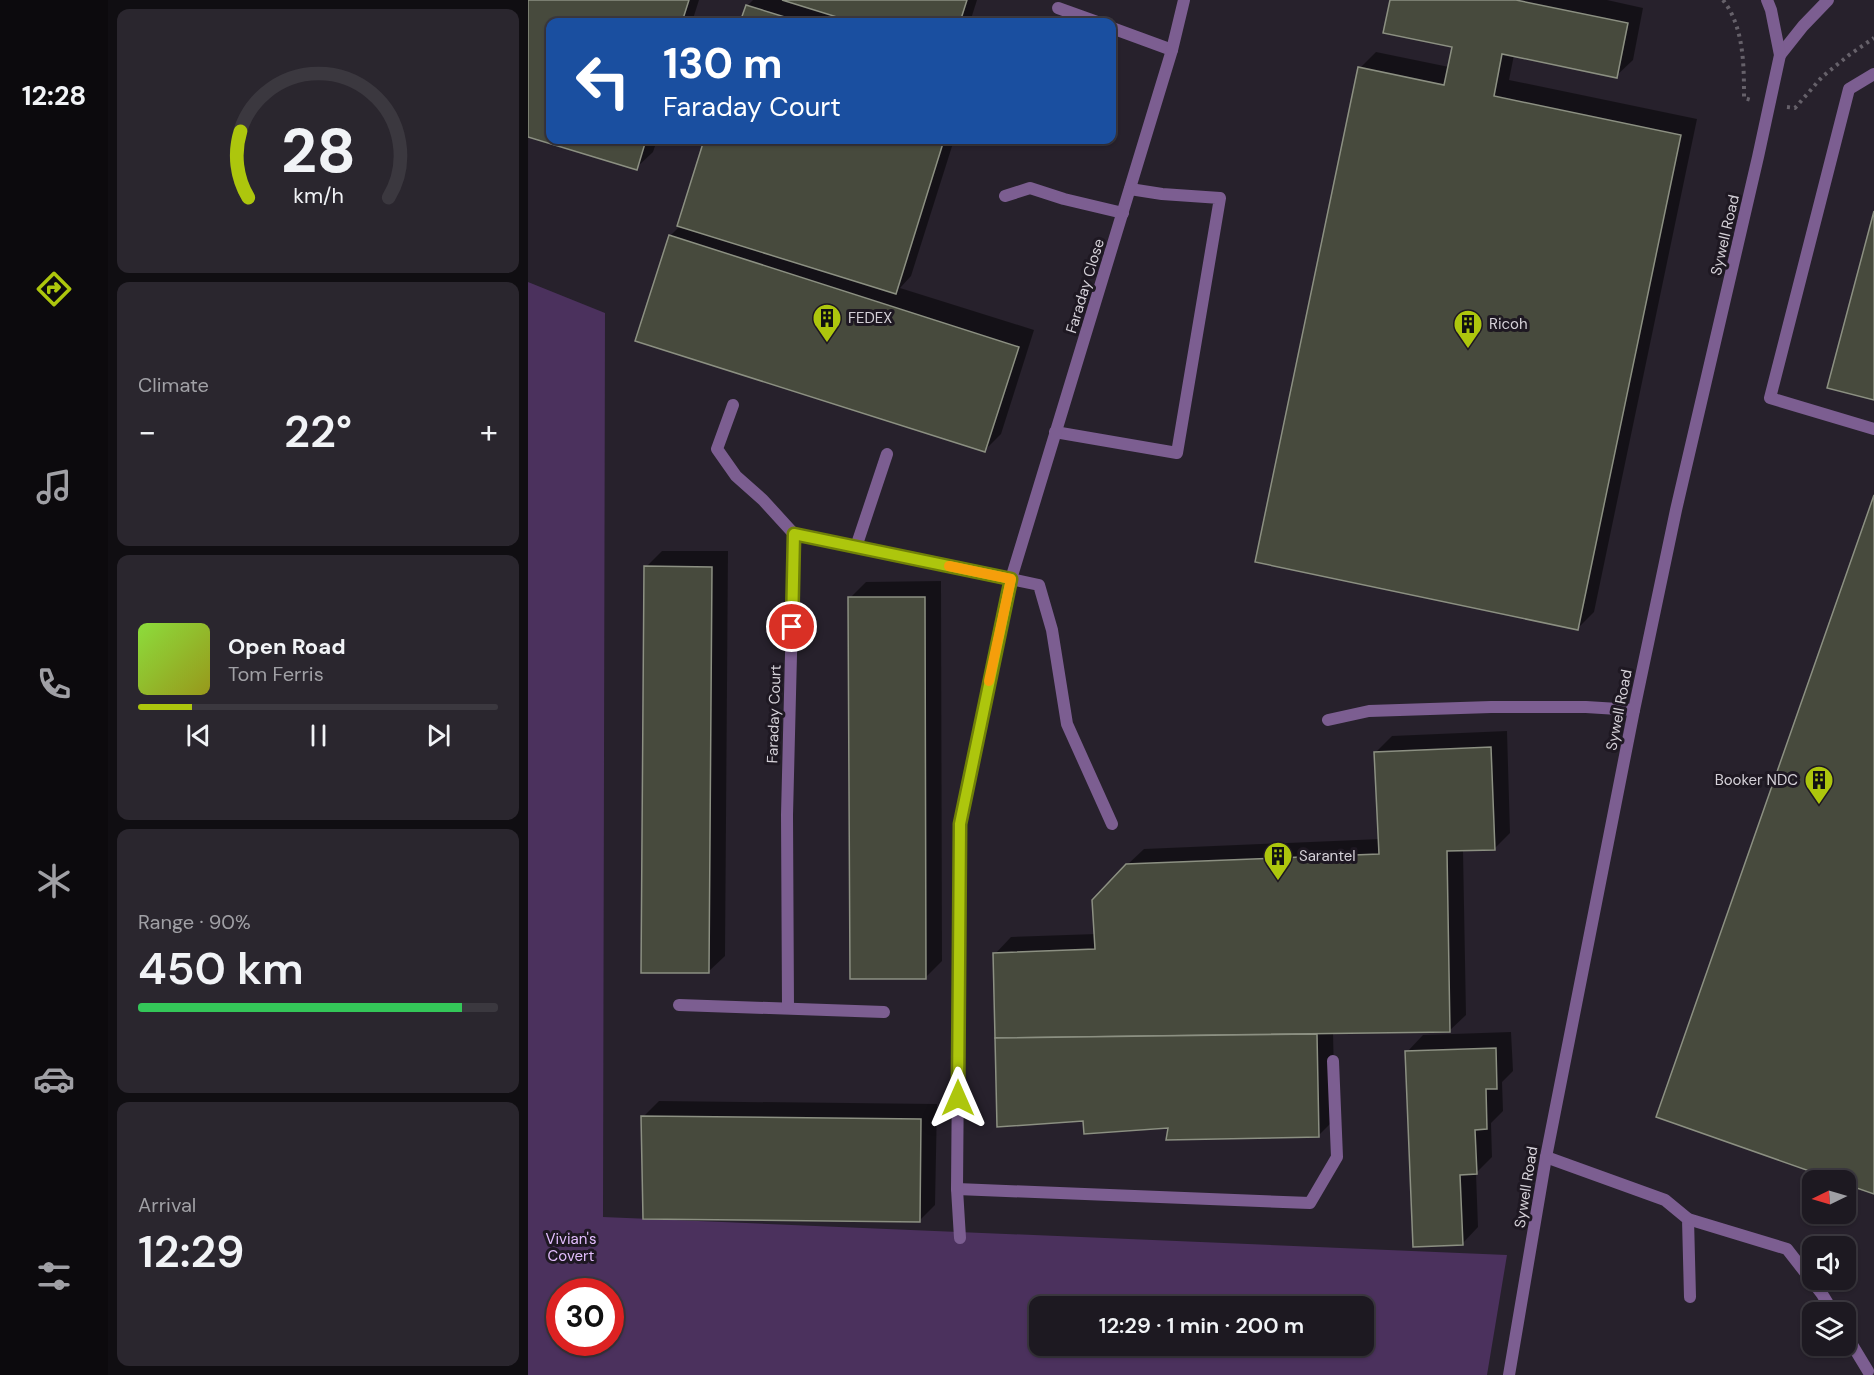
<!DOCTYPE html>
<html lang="en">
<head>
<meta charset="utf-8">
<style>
  body { margin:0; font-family:"DM Sans",sans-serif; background:#2a262e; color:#f1f3f6; height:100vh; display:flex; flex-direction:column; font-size:22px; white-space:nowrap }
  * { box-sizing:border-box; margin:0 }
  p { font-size:20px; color:#a0a0a5 }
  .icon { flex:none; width:33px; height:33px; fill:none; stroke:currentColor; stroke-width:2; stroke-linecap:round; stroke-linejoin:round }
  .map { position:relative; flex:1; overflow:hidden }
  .drawer { display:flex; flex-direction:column; gap:9px; padding:9px; background:#100e12; width:420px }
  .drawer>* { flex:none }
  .top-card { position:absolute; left:18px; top:18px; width:570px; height:126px; border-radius:12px; box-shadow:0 2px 4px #0004,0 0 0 2px #3b383f; background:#1a4fa0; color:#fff; overflow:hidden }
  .needle { width:39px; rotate:265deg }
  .fabs { position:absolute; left:1274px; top:1170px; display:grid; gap:12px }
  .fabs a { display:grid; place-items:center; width:54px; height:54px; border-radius:12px; background:#1d1921; box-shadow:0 2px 4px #0004,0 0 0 2px #3b383f; font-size:30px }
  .speed { position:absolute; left:18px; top:1278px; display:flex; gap:12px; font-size:30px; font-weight:700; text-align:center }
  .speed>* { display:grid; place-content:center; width:78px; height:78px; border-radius:50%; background:#1d1921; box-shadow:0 2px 4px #0004,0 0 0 2px #3b383f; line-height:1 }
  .speed .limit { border:9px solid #d22; background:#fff; color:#111 }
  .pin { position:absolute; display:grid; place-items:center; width:51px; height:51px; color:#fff; margin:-26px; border:3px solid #fff; border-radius:50%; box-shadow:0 2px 6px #0007 }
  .me { position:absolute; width:66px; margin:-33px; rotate:0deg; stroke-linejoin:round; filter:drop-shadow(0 0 4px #0008) }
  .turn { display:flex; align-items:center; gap:21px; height:126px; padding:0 18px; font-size:27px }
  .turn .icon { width:78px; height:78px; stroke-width:2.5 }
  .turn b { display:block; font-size:42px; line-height:51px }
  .big { font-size:45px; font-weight:600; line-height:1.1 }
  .drawer .card { flex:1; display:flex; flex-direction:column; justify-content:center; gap:9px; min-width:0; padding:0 21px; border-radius:12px; background:#2a262e }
  .drawer .dial { align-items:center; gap:0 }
  .dial svg { height:156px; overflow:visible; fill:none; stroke:#3b383f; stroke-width:7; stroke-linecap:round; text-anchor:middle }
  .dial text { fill:#f1f3f6; stroke:none }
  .song { display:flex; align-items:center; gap:18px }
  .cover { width:72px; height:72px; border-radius:9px; background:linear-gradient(135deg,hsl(90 70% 55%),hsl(60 70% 35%)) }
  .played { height:6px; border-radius:3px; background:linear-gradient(90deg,#adc60d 15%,#3b383f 15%) }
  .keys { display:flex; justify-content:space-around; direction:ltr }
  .heat { display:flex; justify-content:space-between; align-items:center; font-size:33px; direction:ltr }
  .charge { height:9px; border-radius:4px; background:linear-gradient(90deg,#34c759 90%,#3b383f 0) }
  .trip { position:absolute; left:501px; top:1296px; width:345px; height:60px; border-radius:12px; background:#1d1921; box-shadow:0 2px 4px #0004,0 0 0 2px #3b383f; font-weight:600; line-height:60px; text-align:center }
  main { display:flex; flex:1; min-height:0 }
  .dock { display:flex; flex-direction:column; width:108px; justify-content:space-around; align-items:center; background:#0c0a0d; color:#a0a0a5 }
  .dock .icon { width:42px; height:42px }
  .dock .on { color:#adc60d }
  .dock b { font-size:27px; color:#f1f3f6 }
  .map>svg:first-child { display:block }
</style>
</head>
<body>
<main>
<nav class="dock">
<b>12:28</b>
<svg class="icon on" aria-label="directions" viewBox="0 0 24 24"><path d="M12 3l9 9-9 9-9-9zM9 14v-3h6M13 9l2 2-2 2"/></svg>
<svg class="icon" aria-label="music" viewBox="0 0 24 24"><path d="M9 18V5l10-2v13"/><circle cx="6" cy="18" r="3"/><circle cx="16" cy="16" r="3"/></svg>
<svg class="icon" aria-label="phone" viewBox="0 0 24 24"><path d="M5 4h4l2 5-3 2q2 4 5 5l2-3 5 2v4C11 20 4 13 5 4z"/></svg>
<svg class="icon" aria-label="climate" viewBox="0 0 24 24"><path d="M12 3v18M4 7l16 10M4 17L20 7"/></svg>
<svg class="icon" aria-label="car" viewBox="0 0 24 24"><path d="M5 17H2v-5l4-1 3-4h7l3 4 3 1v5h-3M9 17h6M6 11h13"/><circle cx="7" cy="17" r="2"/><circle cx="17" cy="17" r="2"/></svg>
<svg class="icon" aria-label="filters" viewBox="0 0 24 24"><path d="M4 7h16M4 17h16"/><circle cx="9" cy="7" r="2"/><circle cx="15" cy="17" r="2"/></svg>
</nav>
<section class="drawer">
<div class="card dial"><svg viewBox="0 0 100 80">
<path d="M14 69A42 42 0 1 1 86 69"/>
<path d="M14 69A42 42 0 0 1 10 35" stroke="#adc60d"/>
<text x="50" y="56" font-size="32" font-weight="700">28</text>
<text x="50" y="72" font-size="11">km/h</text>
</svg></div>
<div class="card"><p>Climate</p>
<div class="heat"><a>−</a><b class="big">22°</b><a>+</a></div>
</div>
<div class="card">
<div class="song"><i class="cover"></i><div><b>Open Road</b><p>Tom Ferris</p></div></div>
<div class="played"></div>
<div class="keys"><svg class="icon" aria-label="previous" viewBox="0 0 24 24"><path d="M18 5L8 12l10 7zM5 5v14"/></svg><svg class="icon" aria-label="pause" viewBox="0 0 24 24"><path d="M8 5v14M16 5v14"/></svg><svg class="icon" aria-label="next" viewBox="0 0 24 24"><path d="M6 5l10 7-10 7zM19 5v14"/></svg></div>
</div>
<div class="card"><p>Range · 90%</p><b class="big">450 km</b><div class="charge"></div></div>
<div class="card"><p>Arrival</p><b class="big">12:29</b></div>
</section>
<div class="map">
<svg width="1346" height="1375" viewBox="0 0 1346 1375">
  <rect width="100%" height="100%" fill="#27212c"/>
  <path fill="#4b315d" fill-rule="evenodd" d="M0 282 77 313 75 1217 979 1255 959 1375H0ZM32 1292H82V1342H32ZM512 1306H836V1346H512Z"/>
  <g fill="#0007">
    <path d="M0 0H171L164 22H22V140H129L125 152 108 168 0 135Z"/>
    <path d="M225 0H449L442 22H214L219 6Z"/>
    <path d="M864 0H1079L1115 8 1105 60 1088 76 986 55 981 80 1169 119 1066 612 1049 629 832 68 848 52 921 67 925 46Z"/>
    <path d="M178 140H426L383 276 372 288 506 330 473 434 457 450 142 236 153 225H151Z"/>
    <path d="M134 551H200L197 956 180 972 118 567Z"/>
    <path d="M413 581 414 961 398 977 322 598 338 582Z"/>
    <path d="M979 731 982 833 966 849 935 850 938 1015 921 1031 805 1032 807 1119 791 1135 556 1119 471 1126 467 954 483 937 568 934 599 865 616 849 852 839 848 752 864 736Z"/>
    <path d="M983 1032 985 1071 974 1082 975 1111 963 1123 964 1157 948 1173 950 1227 934 1244 879 1052 895 1035Z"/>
    <path d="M131 1101 409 1104 407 1205 391 1221 115 1117Z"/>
  </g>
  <g fill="#474a3d" stroke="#8c9082" stroke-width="1.5">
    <path d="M0 0H161L154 22H22V140H118L109 170 0 137Z"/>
    <path d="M254 0H439L432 22H325Z"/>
    <path d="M862 0H988L1100 23 1089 78 974 54 966 96 1153 135 1050 630 727 562 830 67 916 85 924 47 855 33Z"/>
    <path d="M218 5 273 22H212Z"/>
    <path d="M176 140H416L368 294 149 226Z"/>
    <path d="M1346 211V400L1299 388Z"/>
    <path d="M141 235 491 347 457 452 107 341Z"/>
    <path d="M1346 495V1194L1317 1184V1180H1307L1128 1117Z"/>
    <path d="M116 566 184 567 181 973H113Z"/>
    <path d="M320 597H397L398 979H322Z"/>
    <path d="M963 747 967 850 919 851 922 1032 467 1038 465 953 567 949 564 900 598 864 851 854 846 752Z"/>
    <path d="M789 1034 791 1137 638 1140 640 1128 556 1134 555 1121 469 1127 467 1038Z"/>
    <path d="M968 1048 969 1089H958L959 1129 947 1130 949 1174 932 1175 935 1245 885 1247 877 1051Z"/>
    <path d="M113 1116 393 1119 392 1222 115 1219Z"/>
  </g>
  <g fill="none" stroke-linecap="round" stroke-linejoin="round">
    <g stroke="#66616a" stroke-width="4" stroke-dasharray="3 4.5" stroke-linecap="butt">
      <path d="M1195 0C1216 27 1216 65 1216 98L1223 100"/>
      <path d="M1259 107 1267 108 1294 77 1321 55 1346 38"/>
    </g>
    <g stroke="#7c5e91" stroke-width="12">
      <path d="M530 8 569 22"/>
      <path d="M584 28 644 50"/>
      <path d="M1346 74 1321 89 1242 398 1346 429"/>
      <path d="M477 196 502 188 536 199 595 213"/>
      <path d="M205 405 189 449 208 476 235 500 266 534"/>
      <path d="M527 432 649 453 692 198 634 194 602 189"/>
      <path d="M328 547 359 454"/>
      <path d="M483 579 511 585 524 630 539 724 584 824"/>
      <path d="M800 720 841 711 963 707H1058L1106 710"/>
      <path d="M151 1005 356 1012"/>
      <path d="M1018 1157 1137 1200 1160 1219 1162 1297"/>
      <path d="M429 1189 782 1203 809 1157 805 1061"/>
      <path d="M1160 1219 1259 1249 1294 1294 1305 1312"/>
      <path d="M1317 1333 1340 1371"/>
    </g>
    <g stroke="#7c5e91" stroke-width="12">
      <path d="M260 1008 259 815 266 534 483 579"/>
      <path d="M432 1238 429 1189 432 824 483 579 644 50 656 0"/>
    </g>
    <g stroke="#7c5e91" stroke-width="12">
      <path d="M1252 55 1275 26 1300 0"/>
      <path d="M981 1375 1018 1157 1106 710 1148 510 1230 157 1252 55 1243 10 1239 0"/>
    </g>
  </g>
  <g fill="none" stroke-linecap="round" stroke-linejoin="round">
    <g stroke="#708108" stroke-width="15">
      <path id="route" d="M264 627 266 534 483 579 432 824 430 1098"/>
    </g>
    <use href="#route" stroke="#adc60d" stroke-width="10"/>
    <path stroke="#f59e0b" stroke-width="10" d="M421 566 483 579 461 681"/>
  </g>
  <defs>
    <g id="building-pin" transform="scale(1.5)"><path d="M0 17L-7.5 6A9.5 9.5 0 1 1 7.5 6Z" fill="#adc60d" stroke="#1e1822"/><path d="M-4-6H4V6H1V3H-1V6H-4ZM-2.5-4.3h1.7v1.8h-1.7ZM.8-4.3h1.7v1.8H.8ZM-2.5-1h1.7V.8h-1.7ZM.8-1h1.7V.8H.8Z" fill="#111"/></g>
  </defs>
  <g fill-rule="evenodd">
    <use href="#building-pin" x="299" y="318"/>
    <use href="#building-pin" x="940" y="324"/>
    <use href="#building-pin" x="1291" y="780"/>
    <use href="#building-pin" x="750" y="856"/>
  </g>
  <g text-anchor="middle" stroke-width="6" stroke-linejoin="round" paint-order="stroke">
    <g font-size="15" fill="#d5d1d8" stroke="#1e1822">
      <text transform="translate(1197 235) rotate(-77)" y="5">Sywell Road</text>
      <text transform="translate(557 286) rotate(-73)" y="5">Faraday Close</text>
      <text transform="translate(1091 710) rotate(-79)" y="5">Sywell Road</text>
      <text transform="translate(246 714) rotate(-88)" y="5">Faraday Court</text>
      <text transform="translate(998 1187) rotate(-81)" y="5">Sywell Road</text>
    </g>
    <g font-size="15" fill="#d5d1d8" stroke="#1e1822" text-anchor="start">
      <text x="320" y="323">FEDEX</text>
      <text x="961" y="329">Ricoh</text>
      <text x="1270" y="785" text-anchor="end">Booker NDC</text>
      <text x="771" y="861">Sarantel</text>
    </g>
    <g font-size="15" fill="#e3befe" stroke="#1e1822">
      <text x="43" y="1244">Vivian's<tspan x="43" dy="17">Covert</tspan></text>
    </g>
  </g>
</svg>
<div class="fabs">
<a><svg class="needle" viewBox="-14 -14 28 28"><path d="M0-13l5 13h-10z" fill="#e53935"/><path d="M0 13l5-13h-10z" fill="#a0a0a5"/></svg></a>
<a><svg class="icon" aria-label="sound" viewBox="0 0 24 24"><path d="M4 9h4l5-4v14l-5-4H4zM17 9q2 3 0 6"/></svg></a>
<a><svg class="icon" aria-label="layers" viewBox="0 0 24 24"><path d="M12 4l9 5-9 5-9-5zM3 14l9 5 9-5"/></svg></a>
</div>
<div class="speed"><div class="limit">30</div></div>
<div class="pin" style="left:264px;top:627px;background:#d93025"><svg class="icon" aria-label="arrive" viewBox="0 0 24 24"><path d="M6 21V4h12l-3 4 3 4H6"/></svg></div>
<svg class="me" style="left:430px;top:1098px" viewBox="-20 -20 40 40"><path d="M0-17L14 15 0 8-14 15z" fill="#adc60d" stroke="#fff" stroke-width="4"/></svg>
<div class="trip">12:29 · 1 min · 200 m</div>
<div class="top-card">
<div class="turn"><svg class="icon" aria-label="left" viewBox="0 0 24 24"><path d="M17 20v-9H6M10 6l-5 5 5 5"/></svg><div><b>130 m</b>Faraday Court</div></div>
</div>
</div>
</main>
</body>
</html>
